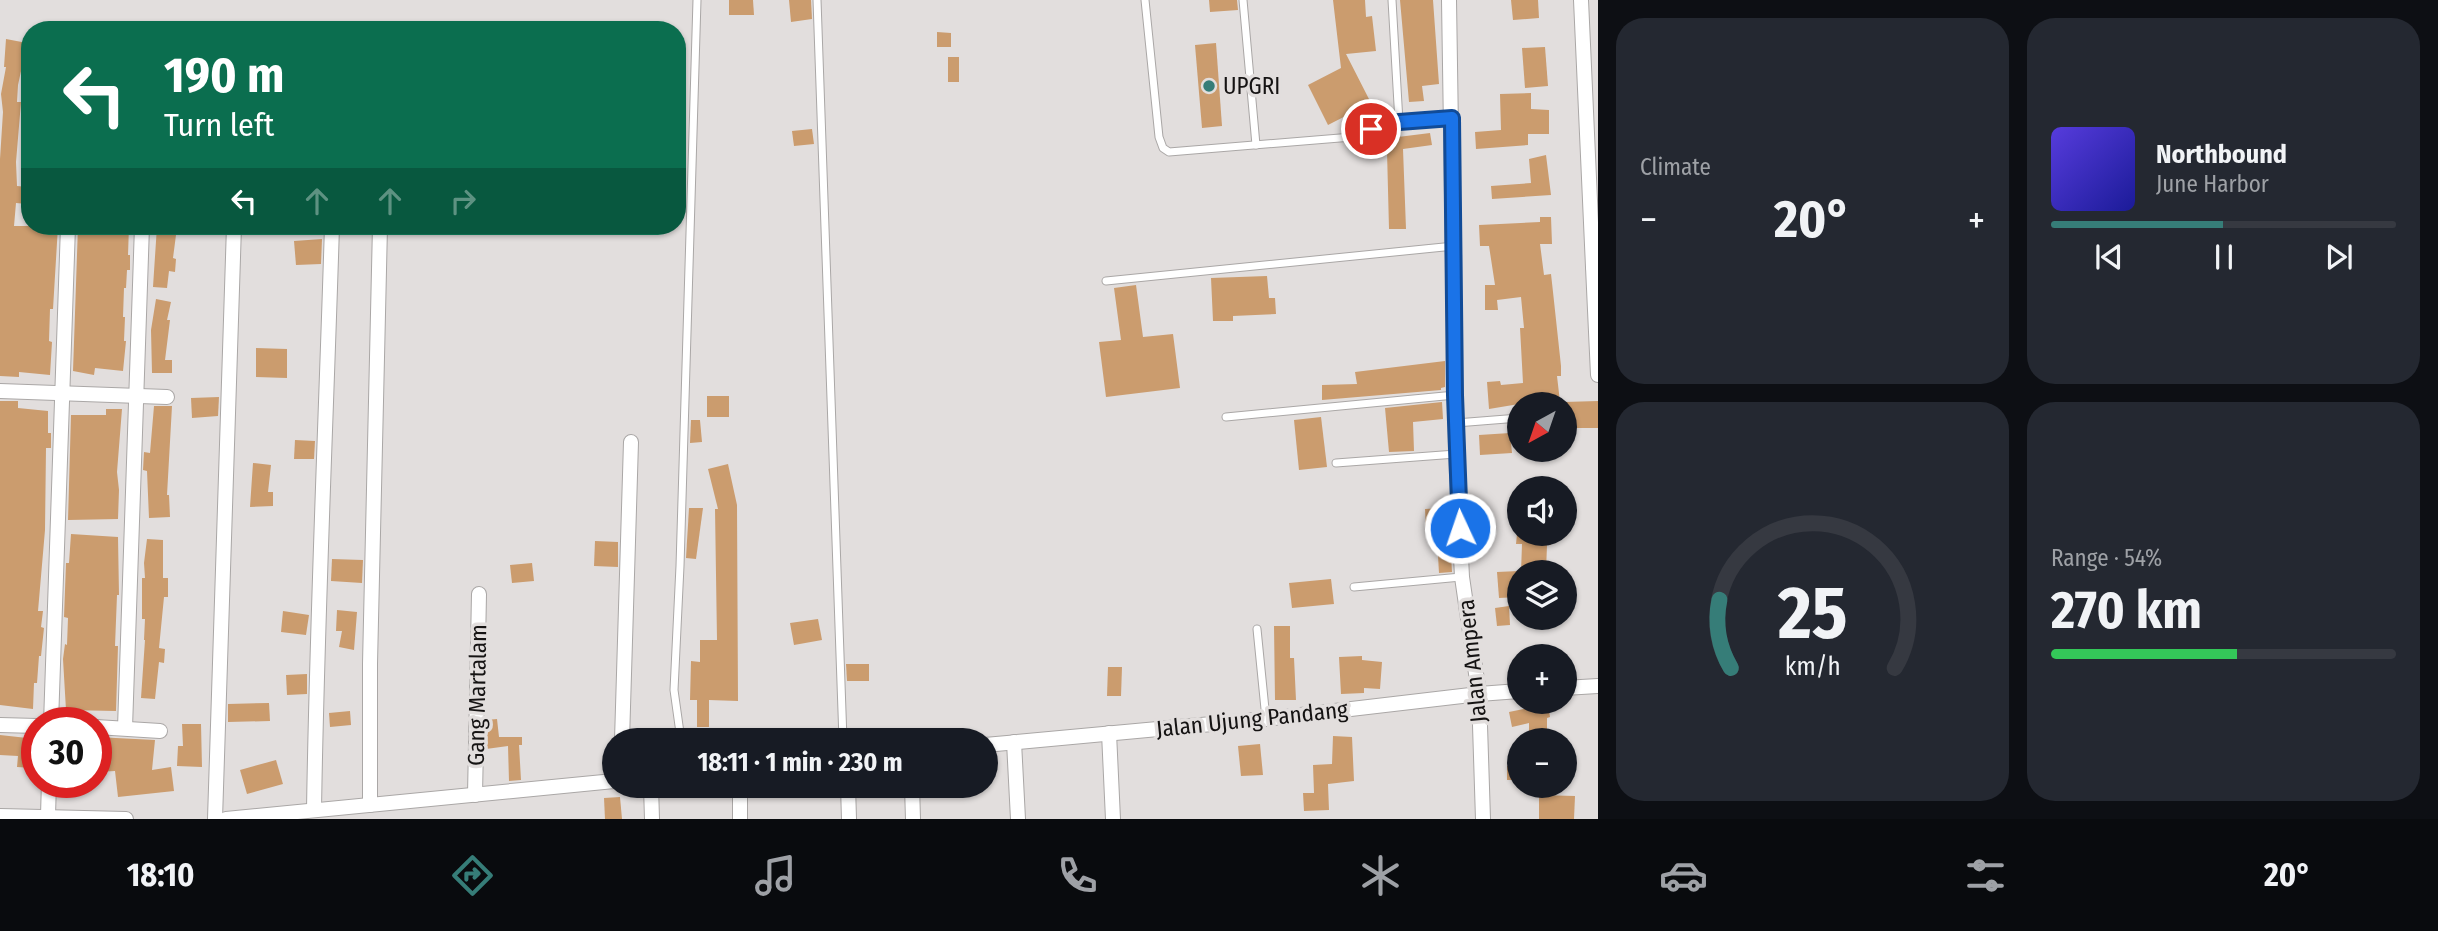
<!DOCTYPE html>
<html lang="en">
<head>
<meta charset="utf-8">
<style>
  body { margin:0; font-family:"Fira Sans Condensed",sans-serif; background:#242831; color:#f1f3f6; height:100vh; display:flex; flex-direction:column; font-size:26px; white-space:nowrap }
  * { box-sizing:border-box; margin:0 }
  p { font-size:23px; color:#9ea1a6 }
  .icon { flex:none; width:38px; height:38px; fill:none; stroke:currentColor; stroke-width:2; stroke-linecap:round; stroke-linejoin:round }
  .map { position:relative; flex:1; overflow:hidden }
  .sheet { display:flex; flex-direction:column; gap:18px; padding:18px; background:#0d0f14; width:840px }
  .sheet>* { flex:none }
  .top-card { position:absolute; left:21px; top:21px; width:665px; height:214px; border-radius:28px; box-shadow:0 2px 5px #0004; background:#0b6e4f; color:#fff; overflow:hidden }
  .needle { width:46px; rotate:220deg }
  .buttons { position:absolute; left:1507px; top:392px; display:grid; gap:14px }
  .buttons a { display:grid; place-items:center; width:70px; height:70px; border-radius:50%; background:#171b24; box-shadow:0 2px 5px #0004; font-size:35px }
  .speed { position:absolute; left:21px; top:707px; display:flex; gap:14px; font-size:35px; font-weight:700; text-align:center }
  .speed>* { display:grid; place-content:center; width:91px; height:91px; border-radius:50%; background:#171b24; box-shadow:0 2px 5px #0004; line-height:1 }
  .speed .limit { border:10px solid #d22; background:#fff; color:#111 }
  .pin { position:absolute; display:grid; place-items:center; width:60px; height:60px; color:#fff; margin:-30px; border:4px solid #fff; border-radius:50%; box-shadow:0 2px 7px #0007 }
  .me { position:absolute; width:77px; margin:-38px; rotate:357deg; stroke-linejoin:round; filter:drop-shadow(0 0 5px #0008) }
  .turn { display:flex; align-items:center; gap:24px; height:147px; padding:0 28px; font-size:32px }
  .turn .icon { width:91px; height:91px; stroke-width:2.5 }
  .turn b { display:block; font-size:49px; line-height:60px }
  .lanes { display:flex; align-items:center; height:66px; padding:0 28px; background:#0003; justify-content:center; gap:35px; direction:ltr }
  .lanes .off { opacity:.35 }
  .big { font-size:52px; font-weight:700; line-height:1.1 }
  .sheet .card { flex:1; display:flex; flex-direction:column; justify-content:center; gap:10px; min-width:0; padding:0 24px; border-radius:28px; background:#242831 }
  .sheet .dial { align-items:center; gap:0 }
  .dial svg { height:182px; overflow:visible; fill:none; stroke:#363941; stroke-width:7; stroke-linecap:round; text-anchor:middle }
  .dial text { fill:#f1f3f6; stroke:none }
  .song { display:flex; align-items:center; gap:21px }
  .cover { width:84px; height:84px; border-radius:10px; background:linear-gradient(135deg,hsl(250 70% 55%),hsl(240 70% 35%)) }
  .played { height:7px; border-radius:4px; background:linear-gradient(90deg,#367d78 50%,#363941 50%) }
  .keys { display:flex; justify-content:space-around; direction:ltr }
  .heat { display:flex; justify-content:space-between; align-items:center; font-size:38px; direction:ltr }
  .charge { height:10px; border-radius:5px; background:linear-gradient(90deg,#34c759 54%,#363941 0) }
  .sheet .tiles { flex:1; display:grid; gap:18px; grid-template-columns:repeat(2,1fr) }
  .trip { position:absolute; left:602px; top:728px; width:396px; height:70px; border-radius:35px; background:#171b24; box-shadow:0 2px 5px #0004; font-weight:700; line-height:70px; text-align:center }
  .menu { display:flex; height:112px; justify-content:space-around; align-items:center; background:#090b0e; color:#9ea1a6 }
  .menu .icon { width:49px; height:49px }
  .menu .active { color:#367d78 }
  .menu b { font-size:32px; color:#f1f3f6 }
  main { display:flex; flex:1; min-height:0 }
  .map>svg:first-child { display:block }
</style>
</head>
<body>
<main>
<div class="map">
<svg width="1598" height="819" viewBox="0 0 1598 819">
  <rect width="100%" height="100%" fill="#e2dedd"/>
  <g fill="#cb9c6e">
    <path d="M729 0H753L754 15H729Z"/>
    <path d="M789 0H811L812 19 791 22Z"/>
    <path d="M1209 0H1237L1238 10 1210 12Z"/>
    <path d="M1333 0H1365L1366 17 1372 16 1376 51 1346 54 1371 103 1328 125 1308 85 1341 68Z"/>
    <path d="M1400 0H1433L1439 84 1422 86 1424 101 1409 102Z"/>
    <path d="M1511 0H1538L1539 18 1513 20Z"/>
    <path d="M937 32 951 33V47H937Z"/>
    <path d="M6 39 27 43 18 85 17 102H21L16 162 17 186 28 187 27 204 16 203 14 226H58L53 309H50L49 341 52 342 50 375 19 372V377L0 376V159L3 112 1 94 6 67H4Z"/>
    <path d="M1216 43 1222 126 1202 128 1195 45Z"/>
    <path d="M1545 47 1548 86 1525 88 1522 48Z"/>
    <rect x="948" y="57" width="11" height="25"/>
    <path d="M1531 93V109L1549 110V134H1528V145L1476 149 1475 132 1501 130 1500 94Z"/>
    <path d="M812 129 814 144 794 146 792 131Z"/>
    <path d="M1430 133 1432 145 1403 149 1406 229H1389L1387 151H1383L1382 139Z"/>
    <path d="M1546 155 1551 195 1492 199 1491 186 1531 183 1529 159Z"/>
    <path d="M1540 217H1551L1552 244H1540L1544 275 1551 274 1553 292 1561 366V376H1557L1560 402 1519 404 1489 409 1487 382 1500 381 1501 385 1523 383 1520 328H1524L1521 297 1497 300 1498 310H1485V285H1495L1489 246H1480L1479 225 1540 222Z"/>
    <path d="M78 226H129L128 255H130V270H127L126 288H124L123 317H125L124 341H126L123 371 95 368 94 375 73 371Z"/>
    <path d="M157 226H174V235H176L173 258 176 259 175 272 169 271 167 288 153 287Z"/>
    <path d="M322 239 321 264 296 265 294 241Z"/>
    <path d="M1267 276 1269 298H1275L1276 314 1233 316V321H1213L1211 278Z"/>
    <path d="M1136 285 1143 337 1173 334 1180 388 1106 397 1099 342 1121 340 1114 288Z"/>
    <path d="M156 299 171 302 167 320H170L165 360H172V373H152L151 330Z"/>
    <path d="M256 348 287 349V378L256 377Z"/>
    <path d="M1445 361V387L1441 388V390L1322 400V385L1357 384 1355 372Z"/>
    <rect x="707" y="396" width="22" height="21"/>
    <path d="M219 397 218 416 192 418 191 398Z"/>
    <path d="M0 401H18V408L48 411V433H51V448H46L45 530 38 611H43L41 627 44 628 41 656H39L37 683H34L33 709 0 705Z"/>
    <path d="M1598 401V428H1564V402Z"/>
    <path d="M1442 402 1443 419 1413 422 1414 451 1389 452 1385 408Z"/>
    <path d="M154 406H172L167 495H169L170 517 149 518 147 471 143 470 144 452 150 453Z"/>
    <path d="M106 409H122L117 472 119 490 118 519 68 520 71 415H106Z"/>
    <path d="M1321 417 1327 467 1299 470 1294 420Z"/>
    <path d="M691 420H700L702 442 690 443Z"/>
    <path d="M1510 433 1512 453 1480 455 1479 435Z"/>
    <path d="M295 440 315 441 314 459H294Z"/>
    <path d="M253 463 271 465 268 492H273V506L250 507Z"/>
    <path d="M728 464 737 505 738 701 709 700V727H697V700H690L691 661 700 662V640H717L715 509H718L708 469Z"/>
    <path d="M689 508H703L696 559 686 558Z"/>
    <path d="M1442 508 1443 529 1426 530 1425 509Z"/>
    <path d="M71 534 118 537 119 595H117L115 646H118L116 711 66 710 63 659 65 644 67 645 68 618 64 617 66 563H69Z"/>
    <path d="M1517 534H1551V545H1547L1546 572H1521L1522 544H1516Z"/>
    <path d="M1450 538 1452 572 1439 573 1437 539Z"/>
    <path d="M147 539 163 540V578H168V597H164L159 648 165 649 164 663 159 662 155 699 141 698 145 640H144L145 619H142V578H145L144 563Z"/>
    <path d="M595 541 618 542V567L594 566Z"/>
    <path d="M332 559 363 560 362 583 331 581Z"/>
    <path d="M532 563 534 581 512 583 510 565Z"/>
    <path d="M1519 571V597L1499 598 1497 572Z"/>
    <path d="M1331 579 1334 604 1292 608 1289 583Z"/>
    <path d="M1509 606 1510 625 1497 626 1495 608Z"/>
    <path d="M337 610 357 612 354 650 339 647 342 631H336Z"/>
    <path d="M283 611 309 615 306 635 281 632Z"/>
    <path d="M818 619 822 640 794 645 790 623Z"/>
    <path d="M1274 626H1290V658H1294L1296 700H1275Z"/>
    <path d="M1362 656V660L1382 662 1380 689 1364 688V693L1341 694 1339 657Z"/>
    <path d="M846 664H869V681H847Z"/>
    <path d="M1108 667H1122L1121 696H1107Z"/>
    <path d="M307 674V694L287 695 286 675Z"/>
    <path d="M269 703 270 721 228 722V704Z"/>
    <path d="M1548 704 1550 717 1547 718V738L1529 737V723L1512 727 1509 712Z"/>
    <path d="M350 711 351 725 330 727 329 713Z"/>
    <path d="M497 719 499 737H522V745H519L521 780 509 781 508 746 486 749V720Z"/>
    <path d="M182 724H201L202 767 177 766 178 746H183Z"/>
    <path d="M0 735 36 739 34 768 17 767 18 756 0 755Z"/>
    <path d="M1333 736 1352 737 1354 781 1328 784 1329 810 1304 811 1303 793H1314L1313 765 1332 764Z"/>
    <path d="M96 737 155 740 152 770 171 767 174 791 118 797 115 771 96 772Z"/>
    <path d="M1260 744 1263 775 1241 776 1238 746Z"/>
    <path d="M276 760 283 784 247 794 240 770Z"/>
    <rect x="1507" y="766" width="12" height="14"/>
    <path d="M1539 795 1575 796 1574 819H1539Z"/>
    <path d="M620 797 622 819H605L604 798Z"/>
  </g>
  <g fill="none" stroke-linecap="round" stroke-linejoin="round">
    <g stroke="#aaa7a6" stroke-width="9">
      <g id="service">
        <path d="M817 0 843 740"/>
        <path d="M1145 0 1159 137 1163 148 1169 152 1352 137 1371 129 1399 122 1451 118"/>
        <path d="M1243 0 1256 145"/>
        <path d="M1392 0 1399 122"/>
        <path d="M1106 281 1454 246"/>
        <path d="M1226 417 1455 395"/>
        <path d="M1456 423 1519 418"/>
        <path d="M1336 463 1456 454"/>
        <path d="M1354 587 1461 577"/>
        <path d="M1257 629 1266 719"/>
        <path d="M681 740 674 690 680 566 697 0"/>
      </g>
    </g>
    <g stroke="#aaa7a6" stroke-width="16">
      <g id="minor">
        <path d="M1449 0 1456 454 1462 577 1479 694 1483 819"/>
        <path d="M1581 0 1593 267"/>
        <path d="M1598 375 1593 267H1598"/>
        <path d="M0 391 167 397"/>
        <path d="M1564 688 1598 686"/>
        <path d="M51 723 68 226"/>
        <path d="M0 725 37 726"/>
        <path d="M96 727 160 731"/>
        <path d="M125 728 142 226"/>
        <path d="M1109 733 1113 819"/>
        <path d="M622 740 631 442"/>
        <path d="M1014 742 1018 819"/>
        <path d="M985 745 1266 719 1479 694 1519 691"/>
        <path d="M651 786 652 819"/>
        <path d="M740 786V819"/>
        <path d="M848 786 849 819"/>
        <path d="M912 786 913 819"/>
        <path d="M475 795 479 594"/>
        <path d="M370 805V664L380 226"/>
        <path d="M314 810C317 616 326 421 332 226"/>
        <path d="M48 815 49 782"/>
        <path d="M0 816 126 819"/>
        <path d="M215 819 234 226"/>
        <path d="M226 819 614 781"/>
      </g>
    </g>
    <use href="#service" stroke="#fff" stroke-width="7"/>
    <use href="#minor" stroke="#fff" stroke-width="14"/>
  </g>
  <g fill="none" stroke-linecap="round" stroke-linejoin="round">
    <g stroke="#114b97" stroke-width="18">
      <path id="route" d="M1371 129 1399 122 1452 118 1455 395 1460 528"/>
    </g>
    <use href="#route" stroke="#1a73e8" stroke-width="12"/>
  </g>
  <circle fill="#367d78" stroke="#e2dedd" stroke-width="2.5" cx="1209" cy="86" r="7"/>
  <g text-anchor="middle" stroke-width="7" stroke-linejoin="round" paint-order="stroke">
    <g font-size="23" fill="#151313" stroke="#e2dedd" text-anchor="start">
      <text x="1223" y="94">UPGRI</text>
    </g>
    <g font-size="23" fill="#151313" stroke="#e2dedd">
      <text transform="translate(1472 661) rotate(-96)" y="8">Jalan Ampera</text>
      <text transform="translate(477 695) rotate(-89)" y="8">Gang Martalam</text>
      <text transform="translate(1252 719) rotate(-6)" y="8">Jalan Ujung Pandang</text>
    </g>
  </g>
</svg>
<div class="buttons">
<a><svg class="needle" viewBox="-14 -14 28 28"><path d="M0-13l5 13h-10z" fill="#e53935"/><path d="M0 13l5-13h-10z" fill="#9ea1a6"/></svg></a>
<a><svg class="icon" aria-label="sound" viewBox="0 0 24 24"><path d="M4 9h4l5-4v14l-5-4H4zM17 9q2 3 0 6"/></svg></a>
<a><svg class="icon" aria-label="layers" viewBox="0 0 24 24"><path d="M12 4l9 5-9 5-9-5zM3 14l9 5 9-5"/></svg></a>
<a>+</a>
<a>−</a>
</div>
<div class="speed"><div class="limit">30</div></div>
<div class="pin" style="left:1371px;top:129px;background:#d93025"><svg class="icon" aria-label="arrive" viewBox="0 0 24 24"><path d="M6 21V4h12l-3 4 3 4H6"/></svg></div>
<svg class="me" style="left:1460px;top:528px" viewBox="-20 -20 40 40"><circle r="17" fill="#1a73e8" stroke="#fff" stroke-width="3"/><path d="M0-11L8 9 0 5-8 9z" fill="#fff"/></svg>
<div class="trip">18:11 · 1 min · 230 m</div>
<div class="top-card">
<div class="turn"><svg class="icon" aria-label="left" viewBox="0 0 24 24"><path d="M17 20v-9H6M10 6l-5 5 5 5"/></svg><div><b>190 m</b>Turn left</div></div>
<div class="lanes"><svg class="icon" aria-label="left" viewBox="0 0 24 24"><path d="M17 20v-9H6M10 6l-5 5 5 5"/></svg><svg class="icon off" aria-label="ahead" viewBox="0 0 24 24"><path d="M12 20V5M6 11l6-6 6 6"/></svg><svg class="icon off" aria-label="ahead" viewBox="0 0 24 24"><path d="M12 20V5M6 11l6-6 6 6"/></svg><svg class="icon off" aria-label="right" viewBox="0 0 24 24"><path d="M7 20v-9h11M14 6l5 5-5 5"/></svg></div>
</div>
</div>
<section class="sheet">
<div class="tiles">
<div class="card"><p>Climate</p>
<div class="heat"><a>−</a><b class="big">20°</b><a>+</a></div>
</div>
<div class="card">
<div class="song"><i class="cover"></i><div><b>Northbound</b><p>June Harbor</p></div></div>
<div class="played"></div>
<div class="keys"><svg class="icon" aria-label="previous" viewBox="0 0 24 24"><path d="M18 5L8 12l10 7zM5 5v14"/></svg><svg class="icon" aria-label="pause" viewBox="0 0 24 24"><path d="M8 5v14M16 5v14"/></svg><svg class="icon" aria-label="next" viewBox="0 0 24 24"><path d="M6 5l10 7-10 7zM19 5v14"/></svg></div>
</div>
<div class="card dial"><svg viewBox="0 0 100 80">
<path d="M14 69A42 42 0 1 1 86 69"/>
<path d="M14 69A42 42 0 0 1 9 39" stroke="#367d78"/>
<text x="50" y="56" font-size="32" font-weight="700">25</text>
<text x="50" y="72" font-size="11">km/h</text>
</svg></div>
<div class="card"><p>Range · 54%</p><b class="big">270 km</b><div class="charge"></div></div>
</div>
</section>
</main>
<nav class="menu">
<b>18:10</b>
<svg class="icon active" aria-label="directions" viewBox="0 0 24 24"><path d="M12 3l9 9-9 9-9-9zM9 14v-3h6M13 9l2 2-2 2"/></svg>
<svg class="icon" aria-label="music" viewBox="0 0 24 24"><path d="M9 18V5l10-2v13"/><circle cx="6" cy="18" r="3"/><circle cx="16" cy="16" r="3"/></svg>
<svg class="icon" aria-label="phone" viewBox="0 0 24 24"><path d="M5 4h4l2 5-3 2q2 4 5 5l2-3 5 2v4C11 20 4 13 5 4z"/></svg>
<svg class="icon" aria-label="climate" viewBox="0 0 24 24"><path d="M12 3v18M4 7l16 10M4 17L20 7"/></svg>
<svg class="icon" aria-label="car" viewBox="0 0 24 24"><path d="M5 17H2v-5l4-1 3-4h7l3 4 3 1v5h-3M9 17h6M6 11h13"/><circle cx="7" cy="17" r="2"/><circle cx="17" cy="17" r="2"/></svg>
<svg class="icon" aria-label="filters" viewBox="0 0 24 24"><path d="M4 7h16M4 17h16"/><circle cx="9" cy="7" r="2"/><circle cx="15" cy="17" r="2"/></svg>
<b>20°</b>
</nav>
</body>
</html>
